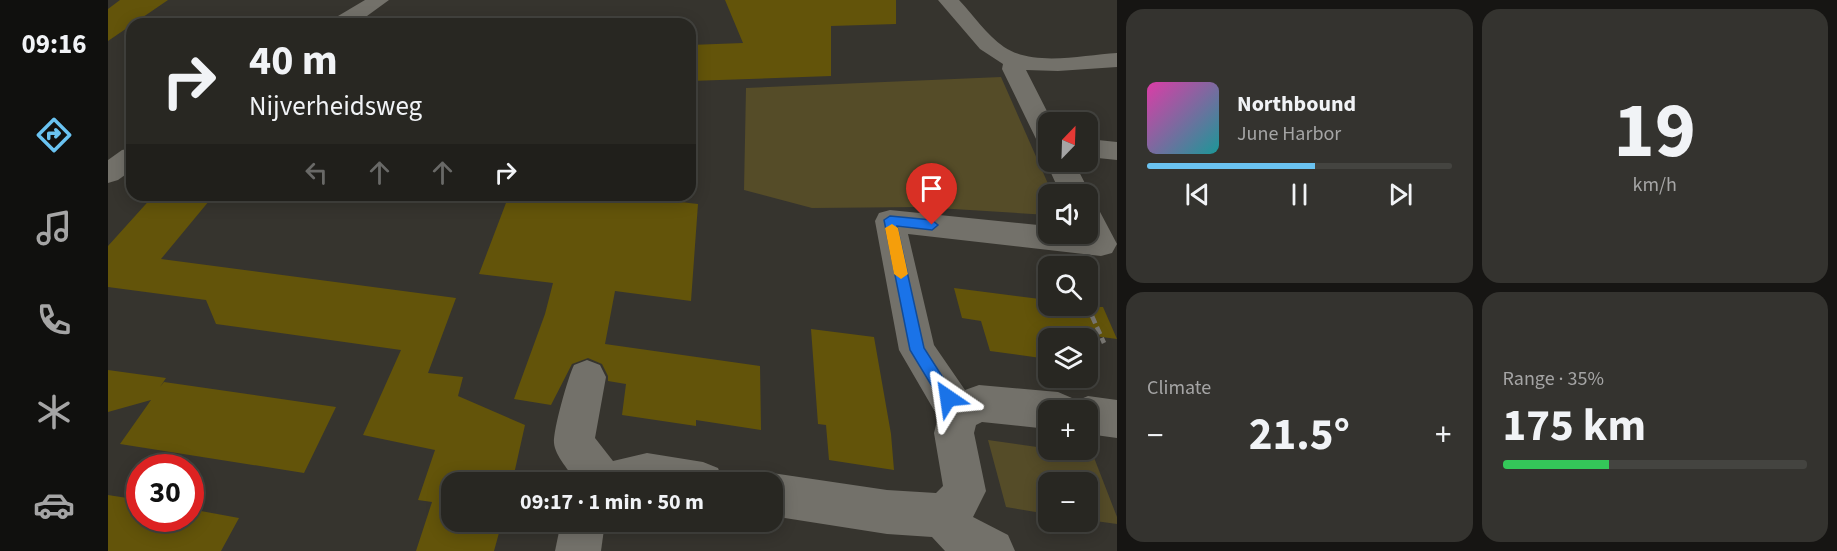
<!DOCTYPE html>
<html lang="en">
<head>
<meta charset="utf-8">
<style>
  body { margin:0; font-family:"Source Sans 3",sans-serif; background:#34332f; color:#f1f3f6; height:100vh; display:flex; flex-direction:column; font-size:22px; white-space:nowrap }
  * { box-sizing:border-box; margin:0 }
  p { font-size:20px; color:#a5a5a5 }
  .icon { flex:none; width:33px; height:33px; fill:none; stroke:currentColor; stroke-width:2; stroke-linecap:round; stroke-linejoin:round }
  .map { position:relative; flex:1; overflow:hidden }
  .details { display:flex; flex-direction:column; gap:9px; padding:9px; background:#161513; width:720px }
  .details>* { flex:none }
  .guide { position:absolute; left:18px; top:18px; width:570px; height:183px; border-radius:18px; box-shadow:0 3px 15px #0003,0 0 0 2px #444440; background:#282722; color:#f1f3f6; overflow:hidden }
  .needle { width:39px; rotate:23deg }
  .tools { position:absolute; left:930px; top:112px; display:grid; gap:12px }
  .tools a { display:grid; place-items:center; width:60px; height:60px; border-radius:12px; background:#282722; box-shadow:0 3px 15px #0003,0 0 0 2px #444440; font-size:30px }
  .speed { position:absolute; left:18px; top:454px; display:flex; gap:12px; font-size:30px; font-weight:700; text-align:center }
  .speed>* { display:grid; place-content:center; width:78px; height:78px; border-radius:50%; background:#282722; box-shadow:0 3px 15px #0003,0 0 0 2px #444440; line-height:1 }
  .speed .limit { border:9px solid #d22; background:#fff; color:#111 }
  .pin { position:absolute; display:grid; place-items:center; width:51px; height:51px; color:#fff; margin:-62px -26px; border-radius:50% 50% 50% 0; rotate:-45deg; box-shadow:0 0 6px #0007 }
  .pin .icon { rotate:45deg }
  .me { position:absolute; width:66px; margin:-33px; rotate:328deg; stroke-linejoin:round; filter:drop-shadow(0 0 4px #0008) }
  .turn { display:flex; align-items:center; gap:21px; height:126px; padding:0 24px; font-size:27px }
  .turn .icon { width:78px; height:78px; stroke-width:2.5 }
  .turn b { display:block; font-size:42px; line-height:51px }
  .lanes { display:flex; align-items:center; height:57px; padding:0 24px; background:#0003; justify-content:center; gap:30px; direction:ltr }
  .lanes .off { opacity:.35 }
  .big { font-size:45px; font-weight:700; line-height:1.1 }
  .details .card { flex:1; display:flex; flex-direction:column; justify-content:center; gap:9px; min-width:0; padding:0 21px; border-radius:18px; background:#34332f }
  .details .dial { align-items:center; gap:0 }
  .dial b { font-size:78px; line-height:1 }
  .song { display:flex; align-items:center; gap:18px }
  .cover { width:72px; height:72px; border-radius:9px; background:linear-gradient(135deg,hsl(320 70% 55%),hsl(180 70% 35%)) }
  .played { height:6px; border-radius:3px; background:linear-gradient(90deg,#6ac3f1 55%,#444440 55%) }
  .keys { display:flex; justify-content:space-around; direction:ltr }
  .heat { display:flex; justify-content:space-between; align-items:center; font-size:33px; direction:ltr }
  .charge { height:9px; border-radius:4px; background:linear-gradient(90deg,#34c759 35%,#444440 0) }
  .details .tiles { flex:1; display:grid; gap:9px; grid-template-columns:repeat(2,1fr) }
  .trip { position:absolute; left:333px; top:472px; width:342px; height:60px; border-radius:18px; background:#282722; box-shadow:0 3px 15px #0003,0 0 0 2px #444440; font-weight:700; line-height:60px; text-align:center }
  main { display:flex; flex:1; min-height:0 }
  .dock { display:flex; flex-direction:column; width:108px; justify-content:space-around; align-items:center; background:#10100e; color:#a5a5a5 }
  .dock .icon { width:42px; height:42px }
  .dock .selected { color:#6ac3f1 }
  .dock b { font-size:27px; color:#f1f3f6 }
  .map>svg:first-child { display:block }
</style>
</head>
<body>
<main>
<nav class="dock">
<b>09:16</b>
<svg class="icon selected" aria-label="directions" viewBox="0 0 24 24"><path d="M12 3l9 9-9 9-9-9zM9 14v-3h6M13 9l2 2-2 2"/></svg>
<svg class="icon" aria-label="music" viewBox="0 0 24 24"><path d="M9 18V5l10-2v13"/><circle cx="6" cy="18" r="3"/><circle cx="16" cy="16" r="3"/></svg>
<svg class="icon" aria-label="phone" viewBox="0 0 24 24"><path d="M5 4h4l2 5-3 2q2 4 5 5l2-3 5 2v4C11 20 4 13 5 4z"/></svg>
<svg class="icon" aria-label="climate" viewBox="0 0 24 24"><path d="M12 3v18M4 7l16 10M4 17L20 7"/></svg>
<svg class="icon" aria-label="car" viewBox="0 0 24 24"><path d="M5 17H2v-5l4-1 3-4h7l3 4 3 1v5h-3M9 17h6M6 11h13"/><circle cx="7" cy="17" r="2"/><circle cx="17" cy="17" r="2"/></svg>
</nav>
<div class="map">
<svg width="1009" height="551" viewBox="0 0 1009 551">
  <rect width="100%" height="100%" fill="#36342e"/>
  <g fill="#554c28">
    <path d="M893 77 945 195H940V215L813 207 704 208 636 190 638 88Z"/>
    <path d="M880 440 985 455 1009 517V524L980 520V483H940V514L898 507Z"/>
  </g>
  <g fill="#63540a">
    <path d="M12 0H60L0 41V9Z"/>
    <path d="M617 0H788V24L723 26V76L582 81V45L635 43Z"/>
    <path d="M46 195H106L53 259 348 298 320 373 355 377 350 396 417 425 404 483H344V522H394L386 551H308L324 502 310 500 327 450 255 435 293 350 108 324 98 300 0 287V246Z"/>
    <path d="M401 195H510L590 204 583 301 507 291 497 344 652 366 653 430 588 420V426L514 415 518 384 500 381V376L494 364 480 358 464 364 443 405 406 399 437 314 445 283 371 274Z"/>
    <path d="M846 288 940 300V306L995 307 1009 339 955 332 957 339H940V359L882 351 873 321 854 318Z"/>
    <path d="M703 329 766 337 783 434 786 470 721 460 718 425 710 424Z"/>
    <path d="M0 370 58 378 52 387 56 382 228 407 196 473 12 444 43 400 0 412Z"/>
    <path d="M0 495 32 500V519H82V509L131 518 113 551H0Z"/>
  </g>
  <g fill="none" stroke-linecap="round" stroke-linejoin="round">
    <path stroke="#7b7974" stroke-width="4" stroke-dasharray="5 3" stroke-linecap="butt" d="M979 306 984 317"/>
    <path stroke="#7b7974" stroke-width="4.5" stroke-dasharray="8 4" stroke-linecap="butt" d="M984 316 996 343"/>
    <g fill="#73716a" fill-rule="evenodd">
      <path d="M257 0H281L248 24H222L225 19Z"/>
      <path d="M830 0H851C866 16 878 34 896 47 926 67 975 55 1009 53V67L950 71 918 70 945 123H940V148L931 145 894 69 895 64 872 49Z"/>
      <path d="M980 139 1009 142V160L980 157Z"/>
      <path d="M24 148V170L10 180 0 183V160L14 150Z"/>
      <path d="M940 158V162H966L983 195 980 200V195H953L938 162Z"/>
      <path d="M980 207 991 210 1009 244 1004 253 993 256 800 234 826 345 857 390 871 385 950 392 964 398 966 402 980 396 1009 400V438L980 434V411H940V429L874 422 868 425 866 433 878 491 865 517 900 535 907 551H837L824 537 779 534 664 516V483H647L649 479 664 473 779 490 828 493 835 486 826 433 830 417 791 350 767 221 771 213 782 210 940 226V234H980Z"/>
      <path d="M479 360 492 365 498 377 487 438 505 461 539 453 595 462 610 468 616 483H470C462 472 447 456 446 443 445 430 460 377 466 365Z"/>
      <path d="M453 522H497L493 551H447Z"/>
    </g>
  </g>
  <path fill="#1a73e8" stroke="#114b97" stroke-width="1.5" d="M782 216 824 220 830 225 824 230 789 226 816 348 848 398 845 403 840 405 834 403 802 350 776 220Z"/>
  <path fill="#f59e0b" d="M784 224 790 228 800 274 793 279 786 274 777 228Z"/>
</svg>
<div class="tools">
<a><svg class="needle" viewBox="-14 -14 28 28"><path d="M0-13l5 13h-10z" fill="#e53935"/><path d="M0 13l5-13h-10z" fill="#a5a5a5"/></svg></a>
<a><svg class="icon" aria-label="sound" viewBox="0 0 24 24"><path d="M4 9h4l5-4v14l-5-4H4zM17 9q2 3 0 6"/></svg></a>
<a><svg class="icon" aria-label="search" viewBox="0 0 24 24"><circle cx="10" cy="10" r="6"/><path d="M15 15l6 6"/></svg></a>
<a><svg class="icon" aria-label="layers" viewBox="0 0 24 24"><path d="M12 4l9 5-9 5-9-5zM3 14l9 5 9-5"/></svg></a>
<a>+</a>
<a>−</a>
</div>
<div class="speed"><div class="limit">30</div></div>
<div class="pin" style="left:824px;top:225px;background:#d93025"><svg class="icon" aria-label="arrive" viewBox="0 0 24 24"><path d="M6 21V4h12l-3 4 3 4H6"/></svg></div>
<svg class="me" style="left:840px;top:398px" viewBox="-20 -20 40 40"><path d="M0-17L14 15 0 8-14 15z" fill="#1a73e8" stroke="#fff" stroke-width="4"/></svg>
<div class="trip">09:17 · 1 min · 50 m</div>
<div class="guide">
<div class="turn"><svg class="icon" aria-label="right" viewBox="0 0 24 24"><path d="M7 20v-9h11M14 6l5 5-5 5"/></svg><div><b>40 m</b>Nijverheidsweg</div></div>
<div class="lanes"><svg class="icon off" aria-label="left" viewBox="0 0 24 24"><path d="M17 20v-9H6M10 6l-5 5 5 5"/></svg><svg class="icon off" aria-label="ahead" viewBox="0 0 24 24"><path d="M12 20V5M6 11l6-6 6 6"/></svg><svg class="icon off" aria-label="ahead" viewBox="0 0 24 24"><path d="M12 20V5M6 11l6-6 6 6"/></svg><svg class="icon" aria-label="right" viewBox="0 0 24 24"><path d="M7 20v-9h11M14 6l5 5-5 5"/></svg></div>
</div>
</div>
<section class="details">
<div class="tiles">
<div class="card">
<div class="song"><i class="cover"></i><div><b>Northbound</b><p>June Harbor</p></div></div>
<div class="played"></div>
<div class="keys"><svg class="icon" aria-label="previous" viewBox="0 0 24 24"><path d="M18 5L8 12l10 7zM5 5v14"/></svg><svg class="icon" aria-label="pause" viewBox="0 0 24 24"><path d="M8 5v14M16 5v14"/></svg><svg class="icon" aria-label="next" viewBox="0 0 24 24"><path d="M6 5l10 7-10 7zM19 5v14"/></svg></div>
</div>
<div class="card dial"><b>19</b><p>km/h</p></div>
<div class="card"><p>Climate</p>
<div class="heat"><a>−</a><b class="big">21.5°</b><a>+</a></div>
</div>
<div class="card"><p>Range · 35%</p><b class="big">175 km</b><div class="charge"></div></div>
</div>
</section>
</main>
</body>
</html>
